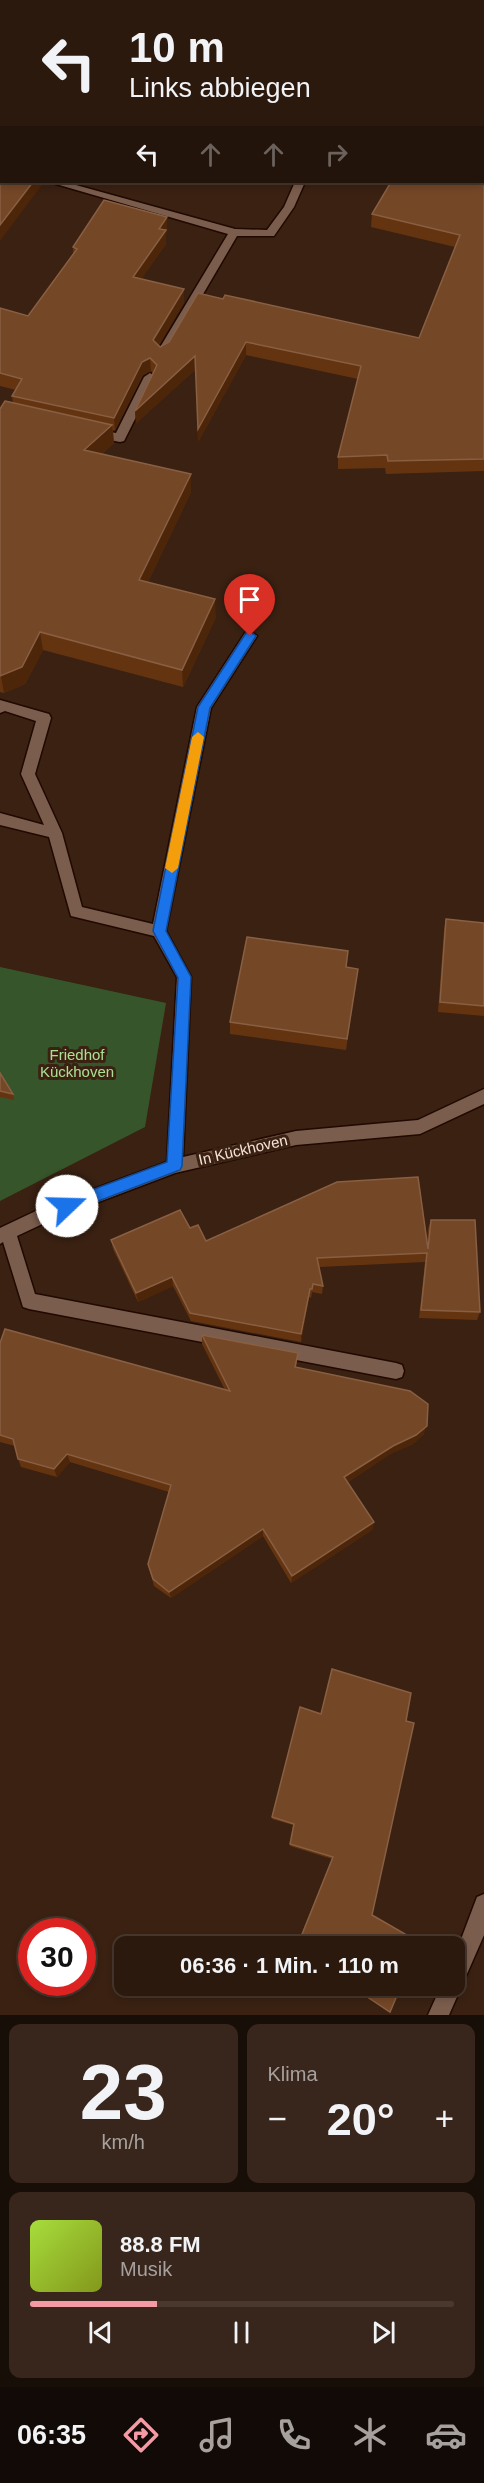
<!DOCTYPE html>
<html lang="de">
<head>
<meta charset="utf-8">
<style>
  body { margin:0; font-family:Helvetica,sans-serif; background:#38261c; color:#f1f3f6; height:100vh; display:flex; flex-direction:column; font-size:22px; white-space:nowrap }
  * { box-sizing:border-box; margin:0 }
  p { font-size:20px; color:#a6a09e }
  .icon { flex:none; width:33px; height:33px; fill:none; stroke:currentColor; stroke-width:2; stroke-linecap:round; stroke-linejoin:round }
  .map { position:relative; height:2015px; overflow:hidden }
  .panel { display:flex; flex-direction:column; gap:9px; padding:9px; background:#180e08; flex:1 }
  .panel>* { flex:none }
  .hud { position:absolute; left:0px; top:0px; width:484px; height:183px; box-shadow:0 3px 9px #0003,0 0 0 2px #48382e; background:#2c190e; color:#f1f3f6; overflow:hidden }
  .speed { position:absolute; left:18px; top:1918px; display:flex; gap:12px; font-size:30px; font-weight:700; text-align:center }
  .speed>* { display:grid; place-content:center; width:78px; height:78px; border-radius:50%; background:#2c190e; box-shadow:0 3px 9px #0003,0 0 0 2px #48382e; line-height:1 }
  .speed .limit { border:9px solid #d22; background:#fff; color:#111 }
  .pin { position:absolute; display:grid; place-items:center; width:51px; height:51px; color:#fff; margin:-62px -26px; border-radius:50% 50% 50% 0; rotate:-45deg; box-shadow:0 0 6px #0007 }
  .pin .icon { rotate:45deg }
  .me { position:absolute; width:66px; margin:-33px; rotate:69deg; stroke-linejoin:round; filter:drop-shadow(0 0 4px #0008) }
  .turn { display:flex; align-items:center; gap:21px; height:126px; padding:0 30px; font-size:27px }
  .turn .icon { width:78px; height:78px; stroke-width:2.5 }
  .turn b { display:block; font-size:42px; line-height:51px }
  .lanes { display:flex; align-items:center; height:57px; padding:0 30px; background:#0003; justify-content:center; gap:30px; direction:ltr }
  .lanes .off { opacity:.35 }
  .big { font-size:45px; font-weight:700; line-height:1.1 }
  .panel .widget { flex:1; display:flex; flex-direction:column; justify-content:center; gap:9px; min-width:0; padding:0 21px; border-radius:12px; background:#38261c }
  .panel .dial { align-items:center; gap:0 }
  .dial b { font-size:78px; line-height:1 }
  .song { display:flex; align-items:center; gap:18px }
  .cover { width:72px; height:72px; border-radius:9px; background:linear-gradient(135deg,hsl(80 70% 55%),hsl(70 70% 35%)) }
  .played { height:6px; border-radius:3px; background:linear-gradient(90deg,#f49aa4 30%,#48382e 30%) }
  .keys { display:flex; justify-content:space-around; direction:ltr }
  .heat { display:flex; justify-content:space-between; align-items:center; font-size:33px; direction:ltr }
  .panel .tiles { flex:1; display:grid; gap:9px; grid-template-columns:1fr 1fr }
  .widget:last-child { grid-column:span 2 }
  .trip { position:absolute; left:114px; top:1936px; width:351px; height:60px; border-radius:12px; background:#2c190e; box-shadow:0 3px 9px #0003,0 0 0 2px #48382e; font-weight:700; line-height:60px; text-align:center }
  .tab-bar { display:flex; height:96px; justify-content:space-around; align-items:center; background:#120a06; color:#a6a09e }
  .tab-bar .icon { width:42px; height:42px }
  .tab-bar .current { color:#f49aa4 }
  .tab-bar b { font-size:27px; color:#f1f3f6 }
  .map>svg:first-child { display:block }
</style>
</head>
<body>
<div class="map">
<svg width="484" height="2015" viewBox="0 0 484 2015">
  <rect width="100%" height="100%" fill="#3a2112"/>
  <path fill="#37552a" d="M0 967 166 1003 145 1127 0 1201Z"/>
  <g fill="none" stroke-linecap="round" stroke-linejoin="round">
    <g stroke="#200900" stroke-width="3">
      <g id="minor">
        <path d="M36 0H46L35 2Z"/>
        <path d="M2 45V53H0V46Z"/>
        <path d="M49 182H65L235 229 267 230 284 207 295 182H305L294 207 274 236H237L168 354 162 358 156 354 228 234Z"/>
        <path d="M150 373 156 377 124 441 120 442 90 436 88 433 94 429 116 433 144 377Z"/>
        <path d="M250 631 257 636 211 708 166 931 191 977 183 1157 296 1131 418 1120 484 1089V1104L420 1134 296 1145 175 1173 51 1220 17 1236 35 1294 396 1363 402 1365 404 1371 402 1377 396 1379 29 1309 23 1307 3 1242 0 1244V1228L2 1227 40 1209 167 1162 177 977 154 936 71 916 49 837 0 825V813L44 825 21 774 36 721 5 711 0 713V700L49 714 51 718 35 774 62 833 82 907 153 924 197 707 245 633Z"/>
        <path d="M484 1894V1935L449 2015H428L441 1986H454V1958L477 1897Z"/>
      </g>
    </g>
    <use href="#minor" fill="#7b5d4d" fill-rule="evenodd"/>
  </g>
  <g fill="#643411">
    <path d="M274 0H484V471L386 474 385 468 338 469V457L358 379 246 355 198 442 196 369 136 423 135 411 153 373 151 371 143 375 115 430H113L114 443 102 454 191 492 148 582 216 617 183 687 43 650 25 684 4 693 0 692V409L13 403 12 396 16 390 0 386V308L28 316 73 254V247L167 217V231L166 233V244L141 279 184 289V302L159 345 160 347 169 342 223 299 419 338 455 247 371 227 372 214 483 182V2H274Z"/>
    <path d="M2 108V182L0 241V117L1 116 0 110Z"/>
    <path d="M446 919 484 923V1016L438 1012 444 930Z"/>
    <path d="M346 967 358 969 346 1050 230 1034V1022Z"/>
    <path d="M0 1073 13 1094 14 1100 0 1097Z"/>
    <path d="M431 1220 480 1312 477 1320 419 1318 425 1262 319 1267 323 1286 322 1294 312 1292 311 1298 309 1297 301 1342 191 1321 173 1286 138 1302 113 1249 111 1240 190 1228 206 1241 427 1243 428 1229Z"/>
    <path d="M202 1335 297 1362 296 1367 424 1434 413 1444 390 1454 348 1482 374 1522 372 1530 291 1583 263 1536 171 1598 154 1586 148 1564 169 1492 70 1462 57 1477 21 1467 18 1459 15 1446 0 1442V1343L225 1390 202 1344Z"/>
    <path d="M300 1707 372 1915 417 1947H296L332 1859 290 1846 293 1825 272 1819Z"/>
  </g>
  <g fill="#4d2508">
    <path d="M169 0H185L183 2H168Z"/>
    <path d="M33 182H44L0 241V225Z"/>
    <path d="M167 217V231L166 233V244L134 290 133 277 159 229Z"/>
    <path d="M184 289V302L154 353 153 340Z"/>
    <path d="M246 342V355L198 442V429Z"/>
    <path d="M195 356 196 369 136 423 135 411Z"/>
    <path d="M150 358 151 371 143 375 115 430 114 418 142 362Z"/>
    <path d="M112 425 114 443 86 468 84 450Z"/>
    <path d="M191 474V492L141 597 139 580Z"/>
    <path d="M215 599 216 617 183 687 182 670Z"/>
    <path d="M40 632 43 650 25 684 4 693 1 676Z"/>
    <path d="M172 1277 173 1286 138 1302 136 1293Z"/>
    <path d="M310 1289 309 1297 301 1342V1334Z"/>
    <path d="M427 1426 424 1434 413 1444 390 1454 343 1485 344 1477 393 1446Z"/>
    <path d="M67 1454 70 1462 57 1477 54 1469Z"/>
    <path d="M374 1522 372 1530 291 1583 292 1576Z"/>
    <path d="M263 1529V1536L171 1598 169 1592Z"/>
  </g>
  <g fill="#744727" stroke="#885f43" stroke-width="1.5">
    <path d="M92 0H169L168 2H90Z"/>
    <path d="M282 0H484V459L388 461 387 455 338 457 361 366 246 342 198 429 195 356 135 411 157 365 150 358 142 362 114 418 12 396 22 379 0 373V308L28 316 77 249 73 247 104 200 167 217 159 229 166 230 133 277 184 289 153 340 160 347 169 342 198 293 223 299 225 295 419 338 460 235 372 214 391 182H483V2H288Z"/>
    <path d="M2 115V149H0V117Z"/>
    <path d="M0 158H2V182H33L0 225Z"/>
    <path d="M5 401 112 425 84 450 191 474 139 580 215 599 182 670 40 632 22 667 0 676V409Z"/>
    <path d="M446 919 484 923V1006L440 1002Z"/>
    <path d="M247 937 348 951 346 967 358 969 347 1039 230 1022Z"/>
    <path d="M0 1073 13 1094 0 1091Z"/>
    <path d="M418 1177 428 1249 431 1220H475L480 1312 421 1310 427 1253 317 1258 323 1286 313 1284 312 1289H310L301 1334 190 1313 172 1277 136 1293 111 1240 180 1210 190 1228 198 1225 206 1241 337 1182Z"/>
    <path d="M5 1329 230 1391 202 1335 298 1353 295 1367 410 1391 428 1404 427 1426 416 1435 393 1446 344 1477 374 1522 292 1576 263 1529 169 1592 153 1579 148 1564 171 1485 67 1454 54 1469 18 1459 13 1439 0 1435V1343Z"/>
    <path d="M332 1669 411 1693 406 1721 414 1723 372 1915 419 1942 417 1947H297L333 1857 290 1844 294 1824 272 1817 300 1707 321 1714Z"/>
    <path d="M351 1986H401L390 2012Z"/>
  </g>
  <path fill="#1a73e8" stroke="#114b97" stroke-width="1.5" d="M250 632 256 636 210 708 166 931 191 977 182 1166 180 1170 67 1213 62 1211 60 1206 62 1201 167 1162 178 978 153 931 198 707 246 633Z"/>
  <path fill="#f59e0b" d="M198 732 204 737 178 868 172 873 165 868 192 737Z"/>
  <g text-anchor="middle" stroke-width="6" stroke-linejoin="round" paint-order="stroke">
    <g font-size="15" fill="#abe094" stroke="#3a2112">
      <text x="77" y="1060">Friedhof<tspan x="77" dy="17">Kückhoven</tspan></text>
    </g>
    <g font-size="15" fill="#f5e3da" stroke="#3a2112">
      <text transform="translate(243 1150) rotate(-13)" y="5">In Kückhoven</text>
    </g>
  </g>
</svg>
<div class="speed"><div class="limit">30</div></div>
<div class="pin" style="left:250px;top:636px;background:#d93025"><svg class="icon" aria-label="arrive" viewBox="0 0 24 24"><path d="M6 21V4h12l-3 4 3 4H6"/></svg></div>
<svg class="me" style="left:67px;top:1206px" viewBox="-20 -20 40 40"><circle r="19" fill="#fff"/><path d="M0-13L10 11 0 6-10 11z" fill="#1a73e8"/></svg>
<div class="trip">06:36 · 1 Min. · 110 m</div>
<div class="hud">
<div class="turn"><svg class="icon" aria-label="left" viewBox="0 0 24 24"><path d="M17 20v-9H6M10 6l-5 5 5 5"/></svg><div><b>10 m</b>Links abbiegen</div></div>
<div class="lanes"><svg class="icon" aria-label="left" viewBox="0 0 24 24"><path d="M17 20v-9H6M10 6l-5 5 5 5"/></svg><svg class="icon off" aria-label="ahead" viewBox="0 0 24 24"><path d="M12 20V5M6 11l6-6 6 6"/></svg><svg class="icon off" aria-label="ahead" viewBox="0 0 24 24"><path d="M12 20V5M6 11l6-6 6 6"/></svg><svg class="icon off" aria-label="right" viewBox="0 0 24 24"><path d="M7 20v-9h11M14 6l5 5-5 5"/></svg></div>
</div>
</div>
<section class="panel">
<div class="tiles">
<div class="widget dial"><b>23</b><p>km/h</p></div>
<div class="widget"><p>Klima</p>
<div class="heat"><a>−</a><b class="big">20°</b><a>+</a></div>
</div>
<div class="widget">
<div class="song"><i class="cover"></i><div><b>88.8 FM</b><p>Musik</p></div></div>
<div class="played"></div>
<div class="keys"><svg class="icon" aria-label="previous" viewBox="0 0 24 24"><path d="M18 5L8 12l10 7zM5 5v14"/></svg><svg class="icon" aria-label="pause" viewBox="0 0 24 24"><path d="M8 5v14M16 5v14"/></svg><svg class="icon" aria-label="next" viewBox="0 0 24 24"><path d="M6 5l10 7-10 7zM19 5v14"/></svg></div>
</div>
</div>
</section>
<nav class="tab-bar">
<b>06:35</b>
<svg class="icon current" aria-label="directions" viewBox="0 0 24 24"><path d="M12 3l9 9-9 9-9-9zM9 14v-3h6M13 9l2 2-2 2"/></svg>
<svg class="icon" aria-label="music" viewBox="0 0 24 24"><path d="M9 18V5l10-2v13"/><circle cx="6" cy="18" r="3"/><circle cx="16" cy="16" r="3"/></svg>
<svg class="icon" aria-label="phone" viewBox="0 0 24 24"><path d="M5 4h4l2 5-3 2q2 4 5 5l2-3 5 2v4C11 20 4 13 5 4z"/></svg>
<svg class="icon" aria-label="climate" viewBox="0 0 24 24"><path d="M12 3v18M4 7l16 10M4 17L20 7"/></svg>
<svg class="icon" aria-label="car" viewBox="0 0 24 24"><path d="M5 17H2v-5l4-1 3-4h7l3 4 3 1v5h-3M9 17h6M6 11h13"/><circle cx="7" cy="17" r="2"/><circle cx="17" cy="17" r="2"/></svg>
</nav>
</body>
</html>
